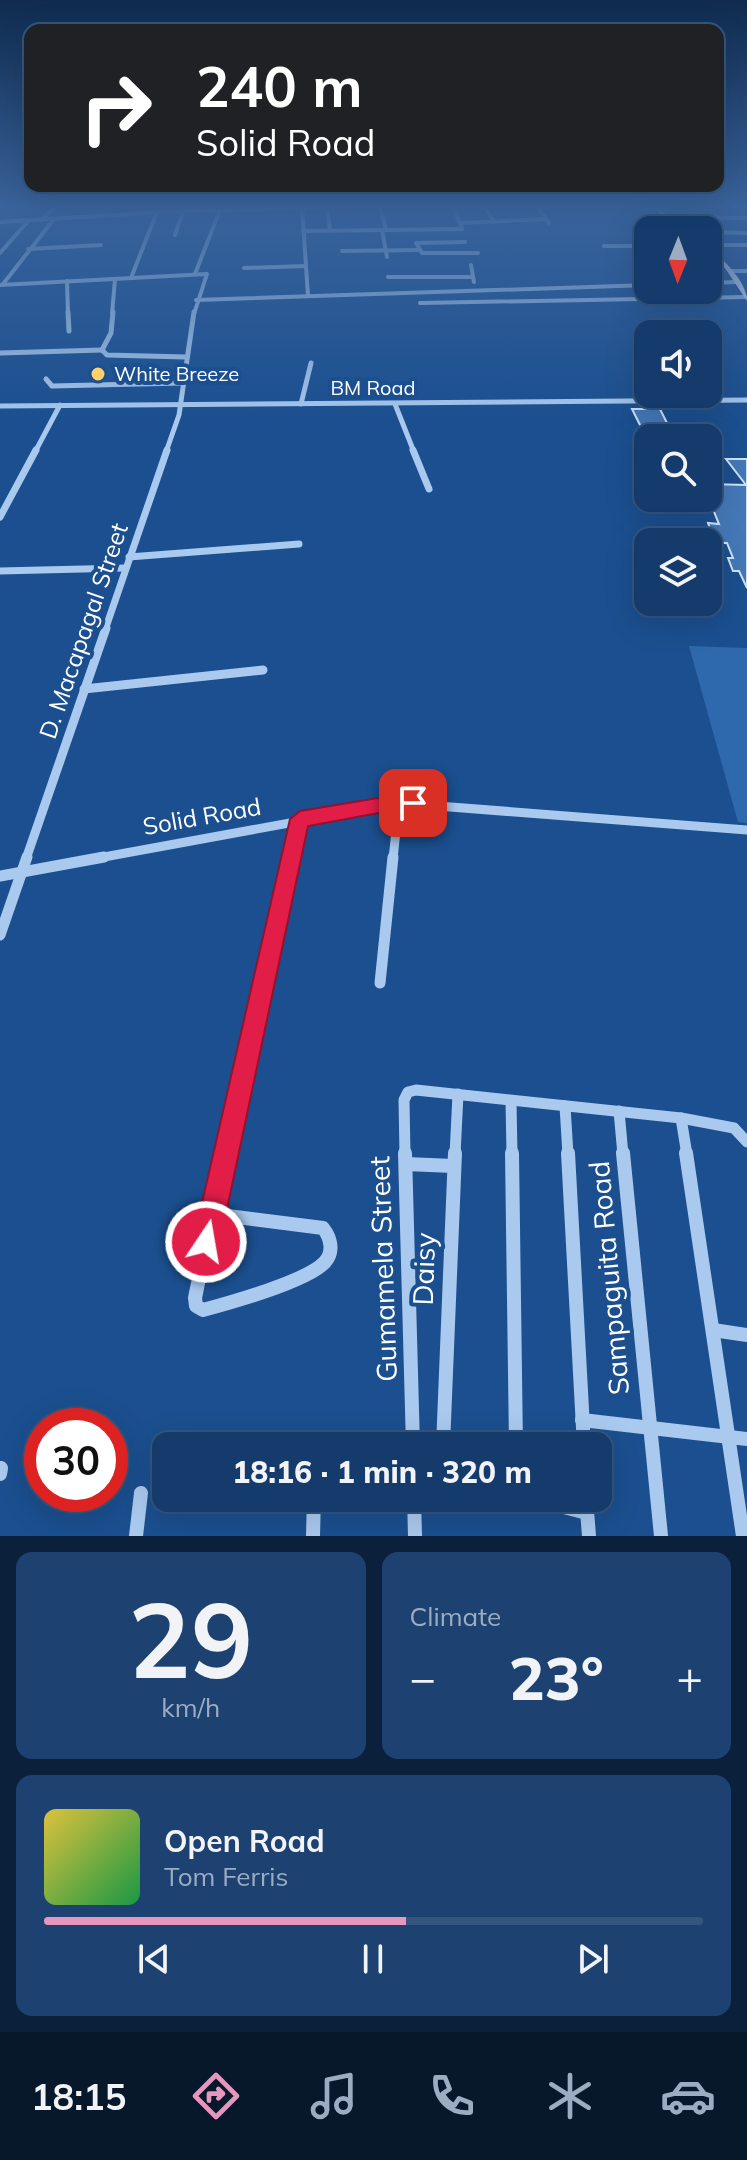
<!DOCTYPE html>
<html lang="en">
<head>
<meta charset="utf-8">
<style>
  body { margin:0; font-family:Mulish,sans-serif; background:#1d4271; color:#f1f3f6; height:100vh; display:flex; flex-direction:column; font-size:30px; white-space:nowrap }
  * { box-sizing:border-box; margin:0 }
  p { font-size:26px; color:#9dadc1 }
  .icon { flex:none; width:44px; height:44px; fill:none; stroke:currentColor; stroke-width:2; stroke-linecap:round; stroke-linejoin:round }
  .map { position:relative; height:1536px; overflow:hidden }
  .sheet { display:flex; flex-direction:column; gap:16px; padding:16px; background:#0b203b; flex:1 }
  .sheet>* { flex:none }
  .top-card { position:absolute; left:24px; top:24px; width:700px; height:168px; border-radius:16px; box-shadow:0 8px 32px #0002,0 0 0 2px #33557e; background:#202124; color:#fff; overflow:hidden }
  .needle { width:52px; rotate:181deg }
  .fabs { position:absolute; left:634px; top:216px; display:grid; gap:16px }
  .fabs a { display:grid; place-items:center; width:88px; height:88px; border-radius:16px; background:#143b6b; box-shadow:0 8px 32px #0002,0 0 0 2px #33557e; font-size:40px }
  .speed { position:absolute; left:24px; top:1408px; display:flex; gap:16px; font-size:40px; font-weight:700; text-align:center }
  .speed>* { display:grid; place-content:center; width:104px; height:104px; border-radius:50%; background:#143b6b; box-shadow:0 8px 32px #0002,0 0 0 2px #33557e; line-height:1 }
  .speed .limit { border:12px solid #d22; background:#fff; color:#111 }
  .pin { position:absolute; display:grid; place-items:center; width:68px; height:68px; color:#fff; margin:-34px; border-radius:16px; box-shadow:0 4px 12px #0006 }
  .me { position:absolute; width:88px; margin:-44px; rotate:12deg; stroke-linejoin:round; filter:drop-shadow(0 0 6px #0008) }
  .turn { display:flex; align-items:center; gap:28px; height:168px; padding:0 40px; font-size:36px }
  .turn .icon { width:104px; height:104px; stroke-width:2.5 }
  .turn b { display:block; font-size:56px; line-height:68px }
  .big { font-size:60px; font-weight:800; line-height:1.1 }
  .sheet .widget { flex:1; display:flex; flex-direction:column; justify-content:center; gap:12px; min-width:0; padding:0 28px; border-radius:16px; background:#1d4271 }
  .sheet .dial { align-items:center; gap:0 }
  .dial b { font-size:104px; line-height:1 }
  .song { display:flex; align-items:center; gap:24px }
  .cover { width:96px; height:96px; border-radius:12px; background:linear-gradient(135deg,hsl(50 70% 55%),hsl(140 70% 35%)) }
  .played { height:8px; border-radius:4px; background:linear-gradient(90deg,#e797bd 55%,#33557e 55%) }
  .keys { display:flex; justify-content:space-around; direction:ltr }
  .heat { display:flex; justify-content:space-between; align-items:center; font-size:44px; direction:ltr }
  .sheet .tiles { flex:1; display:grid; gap:16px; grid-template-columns:1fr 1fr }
  .widget:last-child { grid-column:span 2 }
  .trip { position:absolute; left:152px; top:1432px; width:460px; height:80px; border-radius:16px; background:#143b6b; box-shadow:0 8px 32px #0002,0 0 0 2px #33557e; font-weight:800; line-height:80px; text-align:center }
  .menu { display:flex; height:128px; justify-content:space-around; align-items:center; background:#08182b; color:#9dadc1 }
  .menu .icon { width:56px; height:56px }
  .menu .current { color:#e797bd }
  .menu b { font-size:36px; color:#f1f3f6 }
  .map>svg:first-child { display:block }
</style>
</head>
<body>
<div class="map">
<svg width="747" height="1536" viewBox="0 0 747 1536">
  <rect width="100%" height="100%" fill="#1b4f8f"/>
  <path fill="#2e69ad" d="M689 646 747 648V823L738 822Z"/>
  <g fill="#4478b7" stroke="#cfe3fa" stroke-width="2">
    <path d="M632 409H660L673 435H645Z"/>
    <path d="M726 459H747V588L739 571H733L728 558H733L727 543H715L708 523 719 524 708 497V484L746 485Z"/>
  </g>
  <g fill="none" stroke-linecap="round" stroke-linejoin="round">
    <g stroke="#a9c9ee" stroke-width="4">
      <path d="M302 206 308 296"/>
      <path d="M380 206 386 230"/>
      <path d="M453 206 462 229"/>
      <path d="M485 206 494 222"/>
      <path d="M537 206 549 223"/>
      <path d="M327 207 330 230"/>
      <path d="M666 217 747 218"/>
      <path d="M41 220 56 206"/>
      <path d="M0 222 163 212 363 206"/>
      <path d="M460 223 546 219"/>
      <path d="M382 230 387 257"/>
      <path d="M303 231 462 229"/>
      <path d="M708 232 747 233"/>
      <path d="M175 235 183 211"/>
      <path d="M465 242 416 243 422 253H478"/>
      <path d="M708 245H747"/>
      <path d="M604 246H648"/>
      <path d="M28 249 101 245"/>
      <path d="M342 251 420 250"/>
      <path d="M0 253 29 220"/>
      <path d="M471 265 474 282"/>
      <path d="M244 268 306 266"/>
      <path d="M730 271H747"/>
      <path d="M195 274 220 210"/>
      <path d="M388 277H472"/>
      <path d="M131 278 157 212"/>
      <path d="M67 281 68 314"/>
      <path d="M708 283 737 282"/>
      <path d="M3 284 54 219"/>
      <path d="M0 285 207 274 194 314"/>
      <path d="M196 300 648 285"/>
      <path d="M420 303 746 297"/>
      <path d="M112 314 115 279"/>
    </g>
    <g stroke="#a9c9ee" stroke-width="5">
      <path d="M68 312 69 331"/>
      <path d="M102 350 107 355 186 357"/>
      <path d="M102 350 111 333 113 312"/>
      <path d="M0 353 102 350"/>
      <path d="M46 379 52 386 183 383"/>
      <path d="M301 404 311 363"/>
      <path d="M395 404 414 452"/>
      <path d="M0 406 747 400"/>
      <path d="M35 452 60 405"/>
      <path d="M166 452 179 415 194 312"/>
    </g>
    <g stroke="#a9c9ee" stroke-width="7">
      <path d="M413 450 429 489"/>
      <path d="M0 517 36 450"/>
      <path d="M129 557 299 544"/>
      <path d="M0 571 125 568"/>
      <path d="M105 630 167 450"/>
    </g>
    <g stroke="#a9c9ee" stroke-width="9">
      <path d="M84 689 263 670"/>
      <path d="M26 859 106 628"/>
      <path d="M93 859 399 803 747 830"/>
      <path d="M291 859 300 819"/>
      <path d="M393 859 399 803"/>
    </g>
    <g stroke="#a9c9ee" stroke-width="11">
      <path d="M0 876 104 857"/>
      <path d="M0 935 27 857"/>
      <path d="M380 983 393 857"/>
      <path d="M511 1101 512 1155"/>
      <path d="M565 1106 568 1155"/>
      <path d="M619 1111 623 1155"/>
      <path d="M681 1118 687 1155"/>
      <path d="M225 1155 292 857"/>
      <path d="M405 1155 404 1100 408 1092 416 1090 681 1118 734 1128 747 1142"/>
      <path d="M455 1155 458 1094"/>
    </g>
    <g stroke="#a9c9ee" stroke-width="14">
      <path d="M405 1153 413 1446"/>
      <path d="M512 1153 516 1446"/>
      <path d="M568 1153 584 1446"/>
      <path d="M623 1153 661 1536"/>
      <path d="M686 1153 743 1536"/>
      <path d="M406 1164 453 1166"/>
      <path d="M212 1214 323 1228C331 1238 334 1252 325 1262 308 1281 229 1303 203 1310L196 1306 195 1298Z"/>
      <path d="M212 1214 226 1153"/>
      <path d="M713 1330 747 1335"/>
      <path d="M582 1420 747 1439"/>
      <path d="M443 1446 455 1153"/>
      <path d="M0 1474 1 1468"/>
      <path d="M414 1498 415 1536"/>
      <path d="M529 1498 587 1513"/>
      <path d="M586 1498 589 1536"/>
      <path d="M136 1536 141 1493"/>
      <path d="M313 1536 314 1498"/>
    </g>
    <g fill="#f0f6ff" fill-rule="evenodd">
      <path d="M651 206H656L686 230H680Z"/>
      <path d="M708 248C723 258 747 282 747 301L725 268 708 253Z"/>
    </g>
  </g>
  <linearGradient id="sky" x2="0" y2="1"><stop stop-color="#0f2b4f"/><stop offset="0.49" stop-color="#39639b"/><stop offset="1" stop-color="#39639b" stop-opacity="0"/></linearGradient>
  <rect width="747" height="421" fill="url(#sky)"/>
  <path fill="#e11d48" stroke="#92132f" stroke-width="2" d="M413 796 423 803 413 811 384 812 308 826 220 1242 216 1252 206 1256 197 1252 193 1242 290 819 300 811 384 797Z"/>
  <circle fill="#ffd166" stroke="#1b4f8f" stroke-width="3" cx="98" cy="374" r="8"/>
  <g text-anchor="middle" stroke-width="8" stroke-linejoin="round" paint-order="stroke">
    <g font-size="20" fill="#fff" stroke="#1b4f8f" text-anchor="start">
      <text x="114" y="381">White Breeze</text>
    </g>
    <g font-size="20" fill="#fff" stroke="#1b4f8f">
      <text x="373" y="395">BM Road</text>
    </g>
    <g font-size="24" fill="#fff" stroke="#1b4f8f">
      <text transform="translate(84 631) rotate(-71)" y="8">D. Macapagal Street</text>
      <text transform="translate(202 817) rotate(-10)" y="8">Solid Road</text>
    </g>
    <g font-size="28" fill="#fff" stroke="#1b4f8f">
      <text transform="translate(383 1269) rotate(-92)" y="10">Gumamela Street</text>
      <text transform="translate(424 1269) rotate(-88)" y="10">Daisy</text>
      <text transform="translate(609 1278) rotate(-95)" y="10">Sampaguita Road</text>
    </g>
  </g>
</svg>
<div class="fabs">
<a><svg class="needle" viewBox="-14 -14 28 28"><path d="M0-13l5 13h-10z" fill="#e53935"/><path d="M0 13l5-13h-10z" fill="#9dadc1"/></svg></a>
<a><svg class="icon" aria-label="sound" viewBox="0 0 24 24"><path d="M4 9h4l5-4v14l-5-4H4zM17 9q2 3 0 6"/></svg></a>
<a><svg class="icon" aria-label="search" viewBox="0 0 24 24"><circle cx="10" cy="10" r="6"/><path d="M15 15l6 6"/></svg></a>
<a><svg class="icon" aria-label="layers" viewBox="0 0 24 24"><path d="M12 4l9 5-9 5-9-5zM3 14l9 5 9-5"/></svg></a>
</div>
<div class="speed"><div class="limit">30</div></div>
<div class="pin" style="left:413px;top:803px;background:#d93025"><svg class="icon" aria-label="arrive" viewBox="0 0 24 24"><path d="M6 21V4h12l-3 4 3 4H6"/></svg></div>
<svg class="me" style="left:206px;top:1242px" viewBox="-20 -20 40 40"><circle r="17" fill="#e11d48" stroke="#fff" stroke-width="3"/><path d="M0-11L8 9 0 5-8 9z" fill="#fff"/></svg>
<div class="trip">18:16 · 1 min · 320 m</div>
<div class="top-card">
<div class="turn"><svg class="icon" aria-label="right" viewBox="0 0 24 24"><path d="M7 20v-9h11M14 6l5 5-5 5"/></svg><div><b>240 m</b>Solid Road</div></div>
</div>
</div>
<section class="sheet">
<div class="tiles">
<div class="widget dial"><b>29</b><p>km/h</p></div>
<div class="widget"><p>Climate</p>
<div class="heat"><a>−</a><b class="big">23°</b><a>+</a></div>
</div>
<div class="widget">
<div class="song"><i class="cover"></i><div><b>Open Road</b><p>Tom Ferris</p></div></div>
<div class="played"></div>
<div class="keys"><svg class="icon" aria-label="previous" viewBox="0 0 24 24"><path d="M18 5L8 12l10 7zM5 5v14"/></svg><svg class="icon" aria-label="pause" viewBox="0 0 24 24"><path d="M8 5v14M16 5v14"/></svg><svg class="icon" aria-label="next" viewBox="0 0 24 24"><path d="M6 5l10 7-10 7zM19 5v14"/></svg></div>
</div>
</div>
</section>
<nav class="menu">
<b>18:15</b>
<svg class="icon current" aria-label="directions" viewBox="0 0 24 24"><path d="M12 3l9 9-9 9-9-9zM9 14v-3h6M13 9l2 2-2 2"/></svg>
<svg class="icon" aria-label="music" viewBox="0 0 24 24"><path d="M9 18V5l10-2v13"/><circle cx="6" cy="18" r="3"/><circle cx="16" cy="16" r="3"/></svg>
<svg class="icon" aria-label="phone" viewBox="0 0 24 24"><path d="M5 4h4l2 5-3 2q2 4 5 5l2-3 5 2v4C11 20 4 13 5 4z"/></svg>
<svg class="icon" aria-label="climate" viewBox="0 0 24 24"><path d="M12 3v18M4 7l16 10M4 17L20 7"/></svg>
<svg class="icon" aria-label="car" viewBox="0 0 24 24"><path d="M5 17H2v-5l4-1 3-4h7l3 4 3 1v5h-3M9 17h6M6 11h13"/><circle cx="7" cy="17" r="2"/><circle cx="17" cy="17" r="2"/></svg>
</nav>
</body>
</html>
